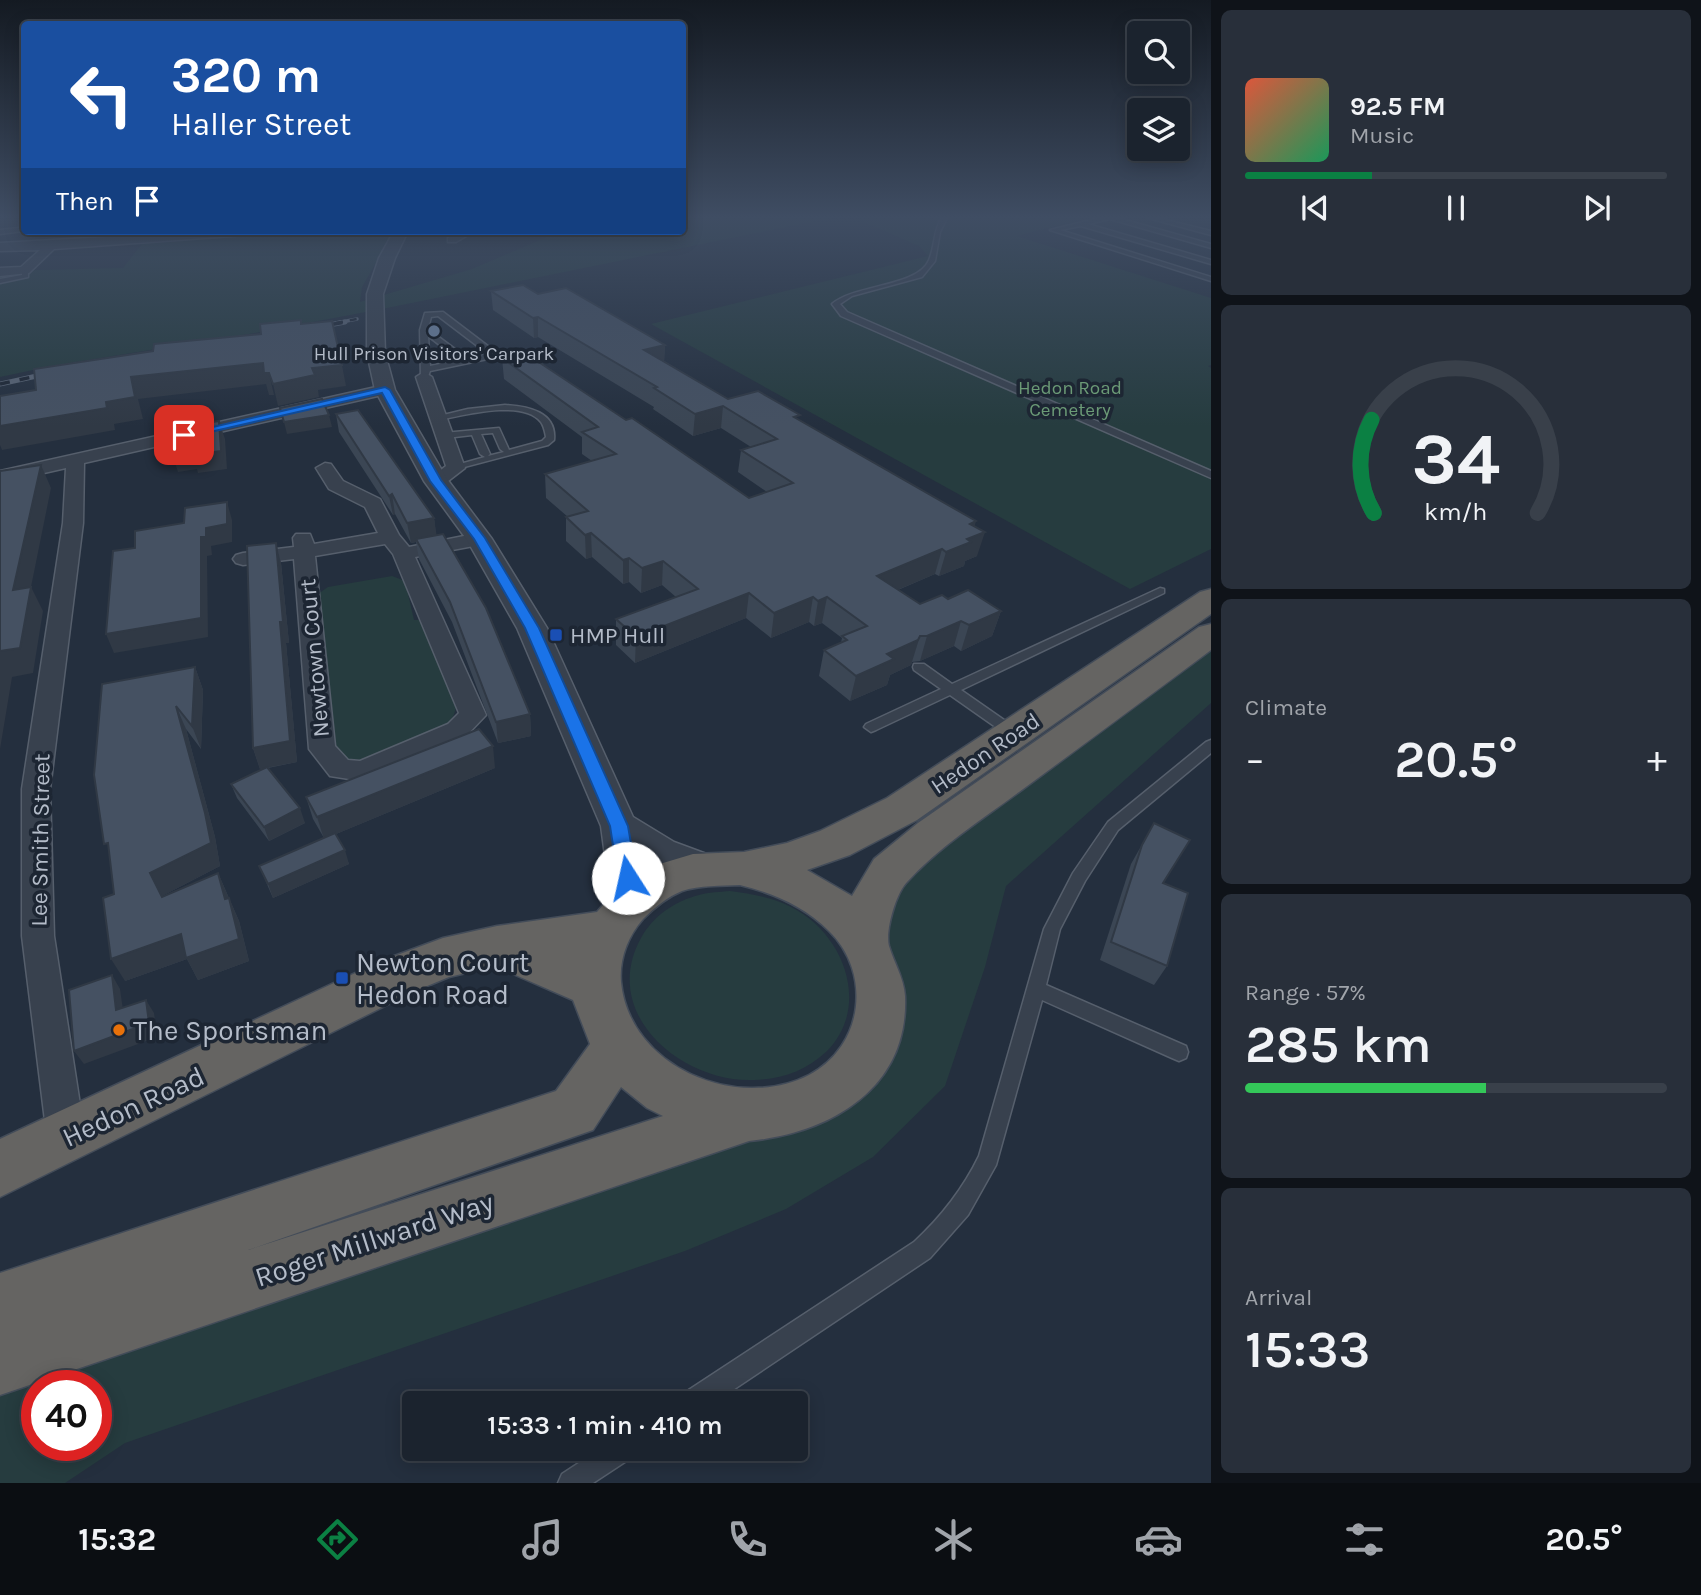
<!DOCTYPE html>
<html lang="en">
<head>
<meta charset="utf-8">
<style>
  body { margin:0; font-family:Karla,sans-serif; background:#282f3a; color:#f1f3f6; height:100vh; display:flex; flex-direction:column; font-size:26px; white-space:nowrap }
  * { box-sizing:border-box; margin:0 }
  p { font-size:23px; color:#a0a4aa }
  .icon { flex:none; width:38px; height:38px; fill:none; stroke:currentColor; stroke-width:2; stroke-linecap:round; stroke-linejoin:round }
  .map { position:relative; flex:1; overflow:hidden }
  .details { display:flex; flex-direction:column; gap:10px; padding:10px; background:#0f1319; width:490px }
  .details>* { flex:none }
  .banner { position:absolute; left:21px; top:21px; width:665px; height:214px; border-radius:7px; box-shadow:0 4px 18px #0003,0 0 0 2px #39404a; background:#1a4fa0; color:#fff; overflow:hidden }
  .fabs { position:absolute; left:1127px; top:21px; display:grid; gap:14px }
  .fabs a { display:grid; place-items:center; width:63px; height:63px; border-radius:7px; background:#1b232e; box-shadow:0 4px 18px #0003,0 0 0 2px #39404a; font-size:35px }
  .speed { position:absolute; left:21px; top:1370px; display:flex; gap:14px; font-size:35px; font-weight:700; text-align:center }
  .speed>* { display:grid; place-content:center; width:91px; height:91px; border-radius:50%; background:#1b232e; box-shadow:0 4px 18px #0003,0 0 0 2px #39404a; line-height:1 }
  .speed .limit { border:10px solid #d22; background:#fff; color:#111 }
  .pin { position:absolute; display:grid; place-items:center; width:60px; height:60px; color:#fff; margin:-30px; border-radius:14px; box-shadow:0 4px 10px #0006 }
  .me { position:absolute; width:77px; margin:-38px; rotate:350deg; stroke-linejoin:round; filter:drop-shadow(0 0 5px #0008) }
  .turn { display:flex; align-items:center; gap:24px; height:147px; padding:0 35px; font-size:32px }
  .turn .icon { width:91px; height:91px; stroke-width:2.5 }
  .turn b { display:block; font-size:49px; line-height:60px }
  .then { display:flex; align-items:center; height:66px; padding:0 35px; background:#0003; gap:14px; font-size:26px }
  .big { font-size:52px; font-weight:600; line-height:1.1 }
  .details .tile { flex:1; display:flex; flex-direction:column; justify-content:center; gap:10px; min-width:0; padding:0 24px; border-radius:10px; background:#282f3a }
  .details .dial { align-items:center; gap:0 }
  .dial svg { height:182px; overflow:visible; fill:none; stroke:#39404a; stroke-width:7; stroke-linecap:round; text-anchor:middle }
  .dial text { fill:#f1f3f6; stroke:none }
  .song { display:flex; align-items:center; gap:21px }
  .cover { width:84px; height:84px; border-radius:10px; background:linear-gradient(135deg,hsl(10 70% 55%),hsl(150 70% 35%)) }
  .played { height:7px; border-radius:4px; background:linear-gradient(90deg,#0b8043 30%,#39404a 30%) }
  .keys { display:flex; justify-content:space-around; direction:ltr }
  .heat { display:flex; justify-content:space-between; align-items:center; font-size:38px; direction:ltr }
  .charge { height:10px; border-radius:5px; background:linear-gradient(90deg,#34c759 57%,#39404a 0) }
  .trip { position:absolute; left:402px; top:1391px; width:406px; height:70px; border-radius:7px; background:#1b232e; box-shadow:0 4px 18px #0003,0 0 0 2px #39404a; font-weight:600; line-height:70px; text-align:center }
  .menu { display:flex; height:112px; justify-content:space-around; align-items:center; background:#0b0e12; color:#a0a4aa }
  .menu .icon { width:49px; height:49px }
  .menu .selected { color:#0b8043 }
  .menu b { font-size:32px; color:#f1f3f6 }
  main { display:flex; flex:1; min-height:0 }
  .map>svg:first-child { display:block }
</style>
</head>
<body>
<main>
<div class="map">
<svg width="1211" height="1483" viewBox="0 0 1211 1483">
  <rect width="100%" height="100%" fill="#242f3e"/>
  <g fill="#263c3f" fill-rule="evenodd">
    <path d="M683 218H830L387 308 255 333 52 366 0 377V275L36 270 123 268 146 239 278 231H394L362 287 360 302 472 269 561 231H682Z"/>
    <path d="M865 218H1086L1017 236 1211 298V365L1208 366 1211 368V549L1130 589 651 324 928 256 919 246 859 220Z"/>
    <path d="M392 576 405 581 414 620H422L456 707C455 712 453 718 450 722 438 736 371 764 353 761 343 760 340 757 334 750L318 594 328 587Z"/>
    <path d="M1211 644V703L1006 886 985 967 945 1086 873 1157 786 1209 685 1251 125 1443 65 1483H0V1381L741 1140 847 1109 892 1049 906 994 888 943 891 880ZM37 1386H96V1446H37Z"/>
    <path d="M730 891C752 894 771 897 791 907 844 933 872 1007 826 1052 805 1071 782 1079 754 1080 682 1083 599 1014 641 938 653 916 675 901 699 895 709 892 720 892 730 891Z"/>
  </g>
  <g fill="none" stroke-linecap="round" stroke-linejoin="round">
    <g stroke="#565f6c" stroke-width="3">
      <g id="service">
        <path d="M941 218H947L940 232 935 261 922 277 852 296 840 304 847 312 1211 471V478L841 316 832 304C856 284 918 287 929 260 935 246 933 234 941 218Z"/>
        <path d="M1099 218H1118L1211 244V248L1110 219 1088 224 1211 260V264L1081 226 1060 230 1211 277V281L1050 230Z"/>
        <path d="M1148 218H1158L1211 231V235Z"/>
        <path d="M24 222 23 231 0 234V230L19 228Z"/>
        <path d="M25 268 28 270V277L0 283V279L22 275V270Z"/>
        <path d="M443 312 497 353V357L430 371 427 379H421L420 330 425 313ZM438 316 488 354 467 358 428 329 431 317ZM428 336 459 360 430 366Z"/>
        <path d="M505 405C528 406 557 412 554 440L548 445 453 470V466L485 457 480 454 472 435 446 438 441 435 443 433 499 428 509 450 542 441 546 437C545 432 544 426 541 422 523 399 464 415 439 420L435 417 468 409ZM493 433 500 449 504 452 488 456 490 454 481 434Z"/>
        <path d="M1160 588 1164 589V593L961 690 1017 729 1019 732 1017 735H1007L950 695 876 730 871 732 864 727 866 724 941 689 914 670 913 667 914 664H924L952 684Z"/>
        <path d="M1211 740V753L1118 830 1085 881 1060 929 1046 985 1186 1046 1188 1052 1186 1058 1179 1061 1172 1058 1042 1000 996 1165 968 1215 930 1258 712 1404H678L681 1395 914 1242C941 1217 963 1189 979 1156L1044 929 1073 873 1108 822 1206 742Z"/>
        <path d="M600 1449H635L631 1458 593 1483H558L562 1474Z"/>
      </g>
    </g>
    <g stroke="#565f6c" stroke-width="3">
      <g id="minor">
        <path d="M213 231H267L261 234 54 249 29 273 0 276V268L21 267 40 250 0 251V243Z"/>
        <path d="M460 231H475L456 242H448V238Z"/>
        <path d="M424 372 432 377 465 468 443 485 436 487 427 481 446 466 416 377Z"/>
        <path d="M385 385 393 390 391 393 84 463 83 523 50 789 54 936 85 1137 79 1150 66 1156 53 1150 47 1137 22 936V789L63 523 66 468 0 483V471Z"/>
        <path d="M325 463 331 464 343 481 380 499 399 535 409 547 479 533 486 535 489 539 486 543 479 545 415 557 486 715 466 736 372 778 362 781 330 776 309 749 294 559 243 565 236 563 233 559 236 555 243 553 294 547 293 538 296 534H310L314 544 378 533 365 507 329 489 316 468ZM385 544 393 554 459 713 448 724 360 761 348 760 335 746 315 556Z"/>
      </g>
    </g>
    <g stroke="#565f6c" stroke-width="3">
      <path id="tertiary" d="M394 231H408L395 258 383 294 385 353 395 390 447 479 492 539 547 628 633 817 674 842 720 859 726 869 720 879 707 884 643 859 647 906 641 917 627 922 613 917 607 906 608 878 601 826 517 628 467 540 424 481 375 390 367 353V294L379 258Z"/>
    </g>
    <g stroke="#434c59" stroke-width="3">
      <path id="trunk" d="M1211 589V614L917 820 850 855 807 870 852 896 874 859 918 823 1199 627 1211 624V650C1147 698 1083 745 1019 792 981 820 939 847 907 882 896 893 885 931 889 946 894 963 904 978 905 996 909 1089 830 1133 749 1141L0 1395V1273L556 1091 590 1044 573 1000 495 966 449 977 415 991 0 1197V1139L381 961 443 938 497 926 597 912 621 884 653 866 693 854 744 852 787 843 820 831 887 798 1200 592ZM740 885C773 893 804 906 829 931 872 973 864 1046 809 1075 737 1112 629 1067 621 982 619 959 628 936 643 919 654 908 667 897 682 891 700 885 721 886 740 885ZM621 1087 647 1108 663 1116 248 1250 593 1130Z"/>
    </g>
    <use href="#service" fill="#38414e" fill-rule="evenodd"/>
    <use href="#minor" fill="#38414e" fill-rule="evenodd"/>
    <use href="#tertiary" fill="#38414e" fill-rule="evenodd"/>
    <use href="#trunk" fill="#656462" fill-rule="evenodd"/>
    <g stroke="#5a6575" stroke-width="3.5">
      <path id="rail-far1" d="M336 323 357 319"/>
    </g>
    <g stroke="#5a6575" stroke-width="5">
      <g id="rail">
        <path d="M313 328 345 322"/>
        <path d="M0 384 55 372"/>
      </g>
    </g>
    <use href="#rail-far1" stroke="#1d2633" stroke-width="2.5" stroke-dasharray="7" stroke-linecap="butt"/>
    <use href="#rail" stroke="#1d2633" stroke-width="3.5" stroke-dasharray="10" stroke-linecap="butt"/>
  </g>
  <g fill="#3b4654">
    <path d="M86 231H97L95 235H87Z"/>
    <path d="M491 291 538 294 665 345 664 361 728 399 799 420 974 526 977 556 965 561 964 566 939 576 935 574 898 590 920 604 948 599 1001 611 992 636 961 651 954 646 920 661 912 662 911 665 890 675 887 685 850 701 819 676 824 650 841 643 842 638 822 623 814 626 809 622 771 638 746 618 635 663 616 645V619L676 597 662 585 641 593 629 582 623 584 592 557 586 559 566 541V517H568L546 498 545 474 592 461 582 454V437L504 379 502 358 626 420 749 498 767 492 738 472 741 450 751 447 721 428 693 436 653 409 654 407 538 337 534 338 493 310Z"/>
    <path d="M336 414 434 518 436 535 530 714 531 736 498 743 452 622 419 559 416 542 411 543 395 514 393 515 339 432Z"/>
    <path d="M276 543 281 563 289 643H286L297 762 268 768 305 823 269 841 237 798 231 784 263 769H260L253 748Z"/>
    <path d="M195 667 203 690 201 749 186 729 215 837 220 866 162 896 163 897 218 873 239 921 249 961 198 980 187 959 125 981 109 852Z"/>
    <path d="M495 768 336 834 349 864 273 898 259 866 324 838 313 819 306 797Z"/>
    <path d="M1154 823 1163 883 1167 966 1154 985 1100 960 1131 864Z"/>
  </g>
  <g fill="#303945">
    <path d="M538 317V337L534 338 533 318Z"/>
    <path d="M665 345 664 365 644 350Z"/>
    <path d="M263 363 269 373 274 395H269L266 384 138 399 143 419 114 424 115 430 2 450 0 445V426L106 402 131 377Z"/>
    <path d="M342 365 346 386 318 390 319 397 278 406 273 384 312 368Z"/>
    <path d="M723 406 721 428 693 436 695 414Z"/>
    <path d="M329 415 332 427 287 434 284 422Z"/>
    <path d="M219 421 225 439 227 469 198 473 197 469 178 472 172 453Z"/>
    <path d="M41 465 51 488 31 587 43 611 33 673 12 677 0 749V651Z"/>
    <path d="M392 494 395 514 393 515 389 496Z"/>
    <path d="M227 502 232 520V542L211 546 212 555 207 556 208 637 114 653 106 634 201 537 206 528Z"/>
    <path d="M434 518 437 538 416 539V542L411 543 407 523Z"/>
    <path d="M976 521 971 538 985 532 977 556 965 561 964 566 939 576 946 552 970 524Z"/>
    <path d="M591 533 592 557 586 559 585 535Z"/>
    <path d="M276 543 281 563 289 643H286L297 762 260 769 253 748 280 622Z"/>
    <path d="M942 549 935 574 871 601 877 576Z"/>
    <path d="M629 558V582L623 584V560Z"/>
    <path d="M663 561 662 585 641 593 642 568Z"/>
    <path d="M749 593 746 618 635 663 636 637Z"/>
    <path d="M813 597 809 622 771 638 774 613Z"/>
    <path d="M827 597 822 623 814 626 818 601Z"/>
    <path d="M1001 611 992 636 961 651 969 625Z"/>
    <path d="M961 621 954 646 920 661 927 636Z"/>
    <path d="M920 636 911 665 890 675 887 685 850 701 856 676 887 654Z"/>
    <path d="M195 667 203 690 201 749 192 726Z"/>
    <path d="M176 706 186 729 215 837 220 866 162 896 174 920 150 873Z"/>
    <path d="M530 714 531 736 498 743 496 722Z"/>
    <path d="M493 746 495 768 324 839 317 817Z"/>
    <path d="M300 808 305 823 269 841 264 827Z"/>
    <path d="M345 850 349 864 273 898 268 884Z"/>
    <path d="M218 873 228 896 235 922 225 899Z"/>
    <path d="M229 898 239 921 249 961 198 980 187 959 125 981 111 959Z"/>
    <path d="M112 975 120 989 125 1024 116 1010Z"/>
    <path d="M146 1000 154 1013 157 1037 84 1064 74 1051Z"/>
  </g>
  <g fill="#455162" stroke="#303945" stroke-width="2">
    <path d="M523 285 538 294 566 288 665 345 644 350 728 399 758 391 800 415 794 417 976 521 970 524 985 532 967 539 971 542 946 552 942 549 877 576 920 604 942 595 948 599 968 590 1001 611 969 625 961 621 927 636H920L918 640 887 654 894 659 856 676 824 650 847 640 842 636 867 626 827 597 818 601 813 597 774 613 749 593 636 637 616 619 698 589 663 561 642 568 629 558 623 560 591 533 585 535 566 517 588 511 545 474 616 454 582 432 598 427 502 358 528 355 626 420 632 418 749 498 793 483 741 450 777 439 723 406 695 414 654 388 657 387 538 317 533 318 491 291Z"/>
    <path d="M301 320V324L332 321 342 365 312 368 315 375 273 384 269 373H264L263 363 131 377 135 397 106 402 107 408 0 426V396L36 390 34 369 153 351 154 344 261 334 260 324Z"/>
    <path d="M322 399 329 415 284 422 280 408Z"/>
    <path d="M358 410 434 518 407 523 392 494 389 496 336 414Z"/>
    <path d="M219 421 221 451 192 455V450L172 453V433H177V428L186 426Z"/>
    <path d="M41 465 13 590 31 587 20 648 0 651V471Z"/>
    <path d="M227 502V524L206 528V537H201V618L106 634 113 551 135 548V531L184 523 185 508Z"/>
    <path d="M443 534 486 608 530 714 496 722 450 602 416 539Z"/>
    <path d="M276 543 283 622H280L290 741 253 748 247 546Z"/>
    <path d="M195 667 192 726 176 706 205 813 211 843 150 873 162 897 218 873 225 899 229 898 239 939 186 958 181 934 111 959 103 898 114 894 108 843 104 844 94 775 102 684Z"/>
    <path d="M479 729 493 746 317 817 306 797Z"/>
    <path d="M267 767 300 808 264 827 231 784Z"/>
    <path d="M1154 823 1190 840 1163 883 1188 893 1167 966 1111 942 1142 845Z"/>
    <path d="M335 833 345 850 268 884 259 866Z"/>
    <path d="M112 975 116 1010 146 1000 149 1023 74 1051 69 990Z"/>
  </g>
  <linearGradient id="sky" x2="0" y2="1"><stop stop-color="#141a22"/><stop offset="0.51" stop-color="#3f4d63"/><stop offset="1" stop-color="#3f4d63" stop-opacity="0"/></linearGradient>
  <rect width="1211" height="426" fill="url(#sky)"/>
  <path fill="#1a73e8" stroke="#114b97" stroke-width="2" d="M385 387 390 390 441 480 485 538 539 628 628 826 637 878 634 883 628 885 621 883 618 878 610 826 525 628 474 539 430 481 382 393 184 438 178 435Z"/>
  <circle fill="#5c6f8a" stroke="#1d2633" stroke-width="2.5" cx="434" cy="331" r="7"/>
  <g fill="#1a4fb4" stroke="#1d2633" stroke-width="2.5">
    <rect x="549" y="628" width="14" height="14" rx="3.5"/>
    <rect x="335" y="971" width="14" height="14" rx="3.5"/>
  </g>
  <circle fill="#e8710a" stroke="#1d2633" stroke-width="2.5" cx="119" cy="1030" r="7"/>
  <g text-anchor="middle" stroke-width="7" stroke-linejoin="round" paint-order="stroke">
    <g font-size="19" fill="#b4bcc9" stroke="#1d2633">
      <text x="434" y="360">Hull Prison Visitors' Carpark</text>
    </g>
    <g font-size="19" fill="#6b9a76" stroke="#1d2633">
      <text x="1070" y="394">Hedon Road<tspan x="1070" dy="22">Cemetery</tspan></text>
    </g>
    <g font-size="23" fill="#b4bcc9" stroke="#1d2633" text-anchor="start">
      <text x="570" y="643">HMP Hull</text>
    </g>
    <g font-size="23" fill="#b4bcc9" stroke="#1d2633">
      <text transform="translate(314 658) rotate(-95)" y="8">Newtown Court</text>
      <text transform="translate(985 753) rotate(-34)" y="8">Hedon Road</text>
      <text transform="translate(40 840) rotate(-89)" y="8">Lee Smith Street</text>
    </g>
    <g font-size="28" fill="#b4bcc9" stroke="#1d2633" text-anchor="start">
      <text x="356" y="972">Newton Court<tspan x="356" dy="32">Hedon Road</tspan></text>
      <text x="133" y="1040">The Sportsman</text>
    </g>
    <g font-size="28" fill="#b4bcc9" stroke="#1d2633">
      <text transform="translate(133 1106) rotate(-25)" y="10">Hedon Road</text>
      <text transform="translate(374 1239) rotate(-18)" y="10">Roger Millward Way</text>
    </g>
  </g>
</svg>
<div class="fabs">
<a><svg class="icon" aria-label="search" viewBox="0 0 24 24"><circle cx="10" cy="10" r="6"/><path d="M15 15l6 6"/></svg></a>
<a><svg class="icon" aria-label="layers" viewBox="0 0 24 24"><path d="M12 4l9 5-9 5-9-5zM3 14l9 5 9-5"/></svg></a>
</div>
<div class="speed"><div class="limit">40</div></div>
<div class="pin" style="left:184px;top:435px;background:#d93025"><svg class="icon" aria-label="arrive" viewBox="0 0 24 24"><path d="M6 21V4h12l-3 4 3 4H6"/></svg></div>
<svg class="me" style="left:628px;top:878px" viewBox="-20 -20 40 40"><circle r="19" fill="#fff"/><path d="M0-13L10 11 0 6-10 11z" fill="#1a73e8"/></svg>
<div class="trip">15:33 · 1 min · 410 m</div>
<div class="banner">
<div class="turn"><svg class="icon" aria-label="left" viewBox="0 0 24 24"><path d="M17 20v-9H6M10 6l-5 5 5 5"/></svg><div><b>320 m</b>Haller Street</div></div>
<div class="then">Then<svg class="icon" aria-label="arrive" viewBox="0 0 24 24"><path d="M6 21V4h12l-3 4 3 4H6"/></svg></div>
</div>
</div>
<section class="details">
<div class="tile">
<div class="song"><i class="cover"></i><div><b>92.5 FM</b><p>Music</p></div></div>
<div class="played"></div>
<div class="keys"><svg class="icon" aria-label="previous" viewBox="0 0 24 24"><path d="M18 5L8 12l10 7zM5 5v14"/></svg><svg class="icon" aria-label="pause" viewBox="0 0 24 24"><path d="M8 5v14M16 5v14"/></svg><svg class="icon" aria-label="next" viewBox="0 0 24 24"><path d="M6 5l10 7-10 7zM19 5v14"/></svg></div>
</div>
<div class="tile dial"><svg viewBox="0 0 100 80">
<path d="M14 69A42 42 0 1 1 86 69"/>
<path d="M14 69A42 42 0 0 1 13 28" stroke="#0b8043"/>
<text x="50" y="56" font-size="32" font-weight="700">34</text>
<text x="50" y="72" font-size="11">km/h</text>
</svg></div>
<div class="tile"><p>Climate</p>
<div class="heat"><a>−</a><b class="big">20.5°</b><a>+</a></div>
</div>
<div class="tile"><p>Range · 57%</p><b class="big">285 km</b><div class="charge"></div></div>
<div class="tile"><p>Arrival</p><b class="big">15:33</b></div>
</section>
</main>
<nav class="menu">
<b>15:32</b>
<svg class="icon selected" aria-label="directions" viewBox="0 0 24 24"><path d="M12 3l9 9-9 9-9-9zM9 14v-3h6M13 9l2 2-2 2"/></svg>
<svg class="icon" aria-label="music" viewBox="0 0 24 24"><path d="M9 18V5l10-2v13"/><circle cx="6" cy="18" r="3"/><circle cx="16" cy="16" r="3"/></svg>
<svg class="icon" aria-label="phone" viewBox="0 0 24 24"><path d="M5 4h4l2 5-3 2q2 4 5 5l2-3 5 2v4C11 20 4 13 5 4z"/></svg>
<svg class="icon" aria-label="climate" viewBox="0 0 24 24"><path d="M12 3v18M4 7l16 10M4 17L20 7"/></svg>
<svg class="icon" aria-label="car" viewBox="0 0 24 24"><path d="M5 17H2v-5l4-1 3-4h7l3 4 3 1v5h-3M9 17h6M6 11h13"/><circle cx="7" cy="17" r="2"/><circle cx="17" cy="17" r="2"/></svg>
<svg class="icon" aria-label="filters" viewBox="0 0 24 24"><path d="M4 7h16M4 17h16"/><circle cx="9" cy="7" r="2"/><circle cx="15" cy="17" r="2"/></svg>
<b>20.5°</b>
</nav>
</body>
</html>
